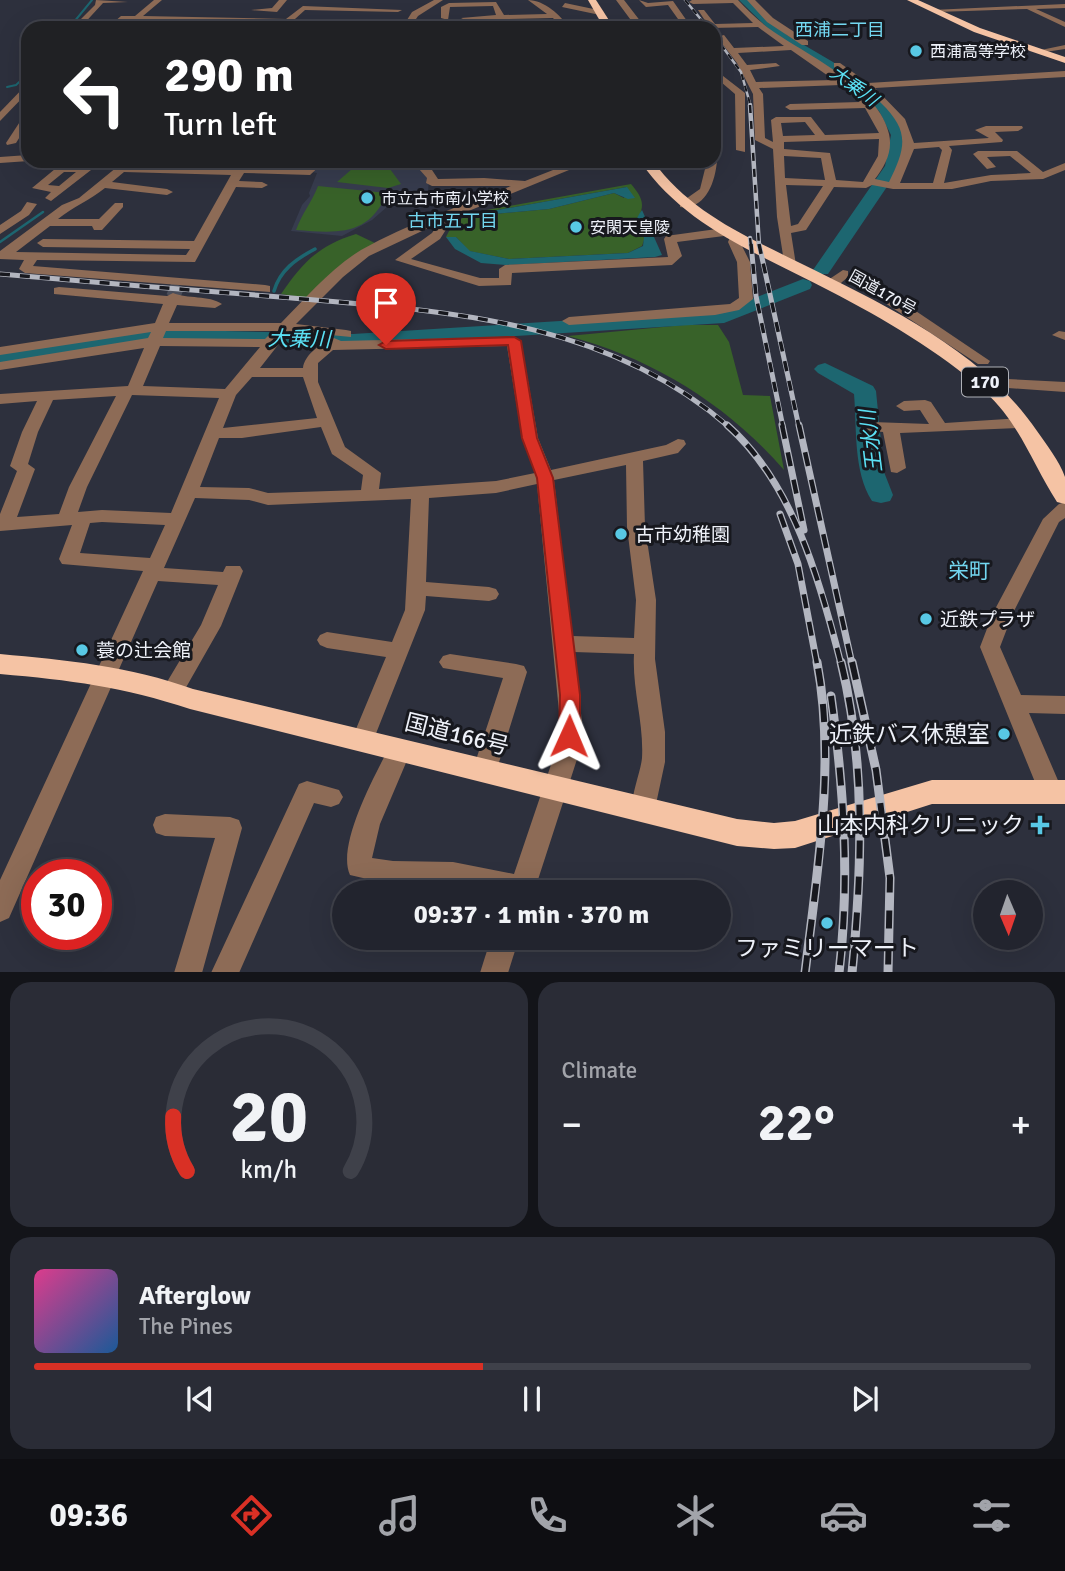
<!DOCTYPE html>
<html lang="en">
<head>
<meta charset="utf-8">
<style>
  body { margin:0; font-family:Signika,"Noto Sans JP",sans-serif; background:#2a2c36; color:#f1f3f6; height:100vh; display:flex; flex-direction:column; font-size:26px; white-space:nowrap }
  * { box-sizing:border-box; margin:0 }
  p { font-size:23px; color:#a2a4aa }
  .icon { flex:none; width:38px; height:38px; fill:none; stroke:currentColor; stroke-width:2; stroke-linecap:round; stroke-linejoin:round }
  .map { position:relative; height:972px; overflow:hidden }
  .side { display:flex; flex-direction:column; gap:10px; padding:10px; background:#131419; flex:1 }
  .side>* { flex:none }
  .top-card { position:absolute; left:21px; top:21px; width:700px; height:147px; border-radius:21px; box-shadow:0 7px 28px #0002,0 0 0 2px #3f414a; background:#202124; color:#fff; overflow:hidden }
  .needle { width:46px; rotate:178deg }
  .fabs { position:absolute; left:973px; top:880px; display:grid; gap:14px }
  .fabs a { display:grid; place-items:center; width:70px; height:70px; border-radius:50%; background:#22242e; box-shadow:0 7px 28px #0002,0 0 0 2px #3f414a; font-size:35px }
  .speed { position:absolute; left:21px; top:859px; display:flex; gap:14px; font-size:35px; font-weight:700; text-align:center }
  .speed>* { display:grid; place-content:center; width:91px; height:91px; border-radius:50%; background:#22242e; box-shadow:0 7px 28px #0002,0 0 0 2px #3f414a; line-height:1 }
  .speed .limit { border:10px solid #d22; background:#fff; color:#111 }
  .pin { position:absolute; display:grid; place-items:center; width:60px; height:60px; color:#fff; margin:-72px -30px; border-radius:50% 50% 50% 0; rotate:-45deg; box-shadow:0 0 7px #0007 }
  .pin .icon { rotate:45deg }
  .me { position:absolute; width:77px; margin:-38px; rotate:1deg; stroke-linejoin:round; filter:drop-shadow(0 0 5px #0008) }
  .turn { display:flex; align-items:center; gap:24px; height:147px; padding:0 28px; font-size:32px }
  .turn .icon { width:91px; height:91px; stroke-width:2.5 }
  .turn b { display:block; font-size:49px; line-height:60px }
  .big { font-size:52px; font-weight:800; line-height:1.1 }
  .side .tile { flex:1; display:flex; flex-direction:column; justify-content:center; gap:10px; min-width:0; padding:0 24px; border-radius:21px; background:#2a2c36 }
  .side .dial { align-items:center; gap:0 }
  .dial svg { height:182px; overflow:visible; fill:none; stroke:#3f414a; stroke-width:7; stroke-linecap:round; text-anchor:middle }
  .dial text { fill:#f1f3f6; stroke:none }
  .song { display:flex; align-items:center; gap:21px }
  .cover { width:84px; height:84px; border-radius:10px; background:linear-gradient(135deg,hsl(330 70% 55%),hsl(210 70% 35%)) }
  .played { height:7px; border-radius:4px; background:linear-gradient(90deg,#d93025 45%,#3f414a 45%) }
  .keys { display:flex; justify-content:space-around; direction:ltr }
  .heat { display:flex; justify-content:space-between; align-items:center; font-size:38px; direction:ltr }
  .side .tiles { flex:1; display:grid; gap:10px; grid-template-columns:1fr 1fr }
  .tile:last-child { grid-column:span 2 }
  .trip { position:absolute; left:332px; top:880px; width:399px; height:70px; border-radius:35px; background:#22242e; box-shadow:0 7px 28px #0002,0 0 0 2px #3f414a; font-weight:800; line-height:70px; text-align:center }
  .menu { display:flex; height:112px; justify-content:space-around; align-items:center; background:#0e0e12; color:#a2a4aa }
  .menu .icon { width:49px; height:49px }
  .menu .selected { color:#d93025 }
  .menu b { font-size:32px; color:#f1f3f6 }
  .map>svg:first-child { display:block }
</style>
</head>
<body>
<div class="map">
<svg width="1065" height="973" viewBox="0 0 1065 973">
  <rect width="100%" height="100%" fill="#2d303d"/>
  <path fill="#373c4e" d="M323 161H412L421 167V170L429 178 428 192 421 208 388 206 372 220 342 236 291 231 302 205 310 196 309 193 317 173 312 172Z"/>
  <g fill="#386229" fill-rule="evenodd">
    <path d="M359 163 374 165 382 170 390 169 401 184 388 188 337 182Z"/>
    <path d="M631 184C636 190 642 197 642 205 642 218 628 227 645 237L642 246 628 253 509 259 469 251 456 237H446C453 221 465 215 481 211ZM627 187 624 198 614 193 549 209 495 214 492 211Z"/>
    <path d="M318 186 387 193C369 237 336 233 296 230 302 213 312 202 318 186Z"/>
    <path d="M356 234 377 244 308 298 281 294C303 262 318 246 356 234Z"/>
    <path d="M684 325H718L729 342 743 395 770 396 784 470C728 405 652 358 568 336Z"/>
  </g>
  <g fill="#1d6670">
    <path d="M627 187 635 198 628 199 614 193 549 209 494 214 492 211Z"/>
    <path d="M642 210 662 255 655 257 506 265 481 263 455 249 446 237H456L470 251 509 259 628 253 643 246 644 237C633 230 634 220 642 210Z"/>
  </g>
  <g fill="none" stroke-linecap="round" stroke-linejoin="round">
    <g stroke="#1d6670" stroke-width="2">
      <path d="M69 28 92 0"/>
      <path d="M7 87 16 85 28 74"/>
    </g>
    <path stroke="#1d6670" stroke-width="2.5" d="M0 242 43 212"/>
    <path stroke="#1d6670" stroke-width="3.5" d="M274 291C280 270 296 259 315 249"/>
    <g fill="#1d6670" fill-rule="evenodd">
      <path d="M739 0H750L787 35 833 62 890 106 905 135 901 166 828 274H816L813 270 885 166 891 135 879 111 825 68 779 39Z"/>
      <path d="M803 279 810 281 812 285 810 289 724 323 353 346 140 341 0 363V351L140 329 353 334 721 311Z"/>
      <path d="M825 363 873 386 876 391 884 472 893 495 890 501 881 503 872 501C853 471 857 428 854 394L818 373 814 369 818 365Z"/>
    </g>
    <path stroke="#4a4d59" stroke-width="14" stroke-dasharray="14 7" stroke-linecap="butt" d="M173 297 178 285"/>
    <g fill="#8d6b56" fill-rule="evenodd">
      <path d="M96 0 128 2 103 3 80 28H72L95 5Z"/>
      <path d="M154 0H162L143 16 286 19 303 6 402 10 398 12 305 10 295 19 397 22 394 26 290 24 282 28 279 26 281 23 145 21 138 23 126 20 116 28H107L121 16H135Z"/>
      <path d="M279 0H287L277 12 251 10 272 8Z"/>
      <path d="M434 0H443L418 16 410 28H402L412 12Z"/>
      <path d="M528 0C544 0 561 15 569 28H561L553 18 465 20 461 18 496 15 493 6 450 7 448 20 441 18V7L449 3 496 2 504 15 547 14Z"/>
      <path d="M616 0H624L641 22 678 19 668 5 646 7 639 0 648 3 673 1 687 21 645 28H605L608 25 633 23Z"/>
      <path d="M692 0H738C749 12 761 23 774 32 809 56 880 89 889 134 893 151 885 166 875 179L889 182C906 148 910 131 881 103 874 96 867 89 858 88V84L834 67V63H840L868 83 1065 71V77L875 88 905 119 914 143 989 138 975 130 986 126H1022L1023 128 1018 131 995 132 1003 140 1002 142 949 146 952 150 944 183 991 175 1031 173 1010 156 987 157 996 167 987 169 973 154 978 151H1017L1043 172 1065 163V170L1043 179 991 181 952 189H893L872 185 866 188 834 187 806 230 791 233 796 265 790 269 785 268 777 217 773 149 755 140 753 94 737 63 717 37 724 35 734 48 784 46 758 27 710 28 698 10H704L715 24 753 23 733 3 693 4 689 2ZM791 50 834 80 756 82 750 70 780 66 776 63 747 65 738 53ZM841 85 860 102 790 104 785 107 790 110 865 108 879 133 825 135 811 117H776L771 120 773 142 765 138 763 94 759 88ZM805 122 815 135 783 136 781 123ZM879 139 878 156 863 182 836 180 830 153 784 149V142ZM939 147 942 150 933 183H900L914 149ZM784 156 821 158 825 180 785 178ZM786 185 823 186 798 224 791 226Z"/>
      <path d="M747 0H755L773 18 808 41V45H802L767 22Z"/>
      <path d="M565 3 603 11 604 13 600 15 562 7Z"/>
      <path d="M1065 4V8L1036 9 1065 22V27L1027 9 936 12 932 10Z"/>
      <path d="M1065 45V49L1045 52 1041 50Z"/>
      <path d="M714 69 745 93V152L736 150 735 94 714 76Z"/>
      <path d="M28 83V92L0 121V112Z"/>
      <path d="M28 113V124L16 143 7 145 6 143 25 114Z"/>
      <path d="M28 155 29 161 0 163V157Z"/>
      <path d="M714 158 717 161C715 182 706 210 680 207V203L700 189 707 161H714Z"/>
      <path d="M57 161H67L66 165 86 167 91 170 51 201 45 198 51 192 32 188 55 169ZM64 172H76L59 186 48 185Z"/>
      <path d="M240 161H250L247 167 307 169 314 161H325L310 175 244 173 239 181 262 182 268 185 262 188 236 187 195 262 37 260 33 266 265 285 270 286V292L25 273 19 269 24 260 0 259V251L62 205 79 198 117 167 234 169ZM124 172 231 175 194 241 43 239 37 243 43 247 190 249 186 255 16 252 50 226H92L94 230H102L123 207V203H115L99 219H58C73 207 90 200 105 188L167 195 173 192 167 189 112 182Z"/>
      <path d="M576 161H591L454 217 440 239 411 259 480 278H499V269L505 265 668 257 664 239 666 236 724 228 730 232 724 236 677 242 682 256 672 265 512 273 511 285 479 286 395 260 432 233 439 223 369 256 343 277 296 324 346 330 351 331V337L289 331 260 368H303C304 355 322 342 334 338L341 341 514 337 521 341 538 438 551 470 666 445 678 439 684 440 686 444 678 453 643 461 645 527 656 600 655 659 665 732V762L653 818 644 821 635 818C627 801 640 777 642 758 644 723 632 689 634 654L574 652 582 722 580 750 534 892H486L453 886 393 885 350 875C336 845 376 773 391 744L399 741 407 744 411 751 380 824 372 858 393 861 453 862 514 874 556 750 560 722 537 484 496 493 429 498 426 582 489 587 496 589 499 594 496 599 489 601 426 596 425 610 373 741 370 748 362 750 354 748 351 741 386 657 327 648 320 645 317 640 320 635 327 632 392 642 405 610 411 499 268 505 249 500 195 498 164 568 223 572 226 566H240L243 571 221 626 180 698 172 701 164 698 161 692 201 625 218 585 158 581 9 918 0 922V880L143 571 62 564 59 559 72 525 0 531V514L17 471 10 466 22 432 37 401 0 404V394L128 386 144 348 0 370V362L148 338 151 332 0 355V347L155 323 163 304 54 294V288L59 287 167 296 173 293C187 299 209 295 222 304L215 308 177 305 169 323H281C306 298 331 268 361 250 408 223 461 206 511 186H432L426 183 427 178 419 169 420 167C434 163 460 159 472 167L467 170H432L438 179 484 178 525 181ZM166 331H273L265 339 163 338ZM160 346 260 347 225 389 143 386ZM507 346 522 438 535 473 496 481 379 489 381 473 345 447 318 382V363L333 350ZM252 377H303L317 418 223 428 236 395ZM132 395 219 398 171 513 102 510 78 512 87 487ZM116 396 69 487 59 514 17 517 35 469 28 464 38 432 53 400ZM321 427 332 454 363 475 361 490 268 493 249 488 200 487 219 438H242ZM626 465 627 527 636 600 634 638 572 636 554 480ZM102 522 165 525 150 558 80 553 90 523Z"/>
      <path d="M27 202 37 204 29 215 0 234V225L21 211Z"/>
      <path d="M735 234 741 238 740 242 750 262 753 299 739 310 715 315 569 325 562 321 569 317 730 304 739 298 737 262 728 242 731 235Z"/>
      <path d="M843 270 848 271V277L835 288H825V282Z"/>
      <path d="M890 296 895 297 990 361 988 364H978L885 303V297Z"/>
      <path d="M1059 331 1065 332V340L1052 335Z"/>
      <path d="M986 378 1065 382V392L981 386 978 383 981 380Z"/>
      <path d="M925 400 931 402 945 423 1021 418 1029 423 1021 428 900 433 906 468 897 473 891 472 883 432 866 430 864 427 872 422 929 424 920 410 904 411 896 406 904 401Z"/>
      <path d="M1065 502V518L1059 522 1013 613 1000 647 1021 695 1065 696V714L1029 713 1063 792 1059 799 1051 802 1043 799 1039 792 980 647 993 613 1043 519 1059 504Z"/>
      <path d="M450 654 516 664 524 666 527 672 496 772 492 779 484 782 476 779 472 772 503 678 443 668 439 662 443 656Z"/>
      <path d="M307 781 339 790 343 797 339 804 331 807 314 803 239 973H211L299 784Z"/>
      <path d="M165 814 230 817 239 820 242 828 202 973H174L215 838 165 836 156 833 153 825 156 817Z"/>
      <path d="M491 938H519L508 973H480Z"/>
    </g>
    <g fill="#f5c3a4" fill-rule="evenodd">
      <path d="M588 0H596L614 28H604Z"/>
      <path d="M907 0H918L980 28 1065 57V63L974 32Z"/>
      <path d="M640 161H653C690 212 745 236 800 263 885 305 982 350 1037 431 1046 444 1060 462 1065 477 1065 485 1065 496 1065 504L1057 502C1033 465 1019 422 985 392 939 351 884 319 830 291 760 254 686 228 640 161Z"/>
      <path d="M0 654C66 660 130 666 193 689L737 819 774 823 795 821 932 780H1065V804H932L795 848 774 849 737 846 190 709C123 687 70 680 0 674Z"/>
    </g>
    <g stroke="#b3b6c0" stroke-width="2.5">
      <g id="rail-far4">
        <path d="M685 0 708 28"/>
        <path d="M714 35 741 72 751 107"/>
      </g>
    </g>
    <g stroke="#b3b6c0" stroke-width="4.5">
      <g id="rail-far3">
        <path d="M750 105 759 246"/>
        <path d="M750 238 751 246"/>
      </g>
    </g>
    <g stroke="#b3b6c0" stroke-width="5">
      <g id="rail-far2">
        <path d="M751 244 756 296 783 427"/>
        <path d="M759 244 799 427"/>
        <path d="M0 274C93 282 187 290 280 297 439 311 603 317 729 427"/>
      </g>
    </g>
    <g stroke="#b3b6c0" stroke-width="7">
      <g id="rail-far1">
        <path d="M727 425C793 483 820 581 841 664"/>
        <path d="M782 425 804 530"/>
        <path d="M799 425 852 664"/>
        <path d="M780 514 798 564 817 664"/>
      </g>
    </g>
    <g stroke="#b3b6c0" stroke-width="9">
      <g id="rail">
        <path d="M841 662C866 763 862 870 852 973"/>
        <path d="M852 662 876 770 890 878 888 973"/>
        <path d="M831 696C844 789 850 880 839 973"/>
        <path d="M805 973C817 873 836 761 817 662"/>
      </g>
    </g>
    <use href="#rail-far4" stroke="#17181e" stroke-width="2" stroke-dasharray="6" stroke-linecap="butt"/>
    <use href="#rail-far3" stroke="#17181e" stroke-width="2.5" stroke-dasharray="8" stroke-linecap="butt"/>
    <use href="#rail-far2" stroke="#17181e" stroke-width="3.5" stroke-dasharray="10" stroke-linecap="butt"/>
    <use href="#rail-far1" stroke="#17181e" stroke-width="4.5" stroke-dasharray="14" stroke-linecap="butt"/>
    <use href="#rail" stroke="#17181e" stroke-width="6" stroke-dasharray="18" stroke-linecap="butt"/>
  </g>
  <path fill="#d93025" stroke="#8d1f18" stroke-width="2" d="M514 337 521 341 537 438 553 478 580 695V736L577 742 569 745 562 742 559 736 560 695 537 478 522 438 508 345 386 349 379 345 386 341Z"/>
  <g fill="#58c8e4" stroke="#17181e" stroke-width="2.5">
    <circle cx="916" cy="51" r="7"/>
    <circle cx="367" cy="198" r="7"/>
    <circle cx="576" cy="227" r="7"/>
    <circle cx="621" cy="534" r="7"/>
    <circle cx="926" cy="619" r="7"/>
    <circle cx="82" cy="650" r="7"/>
    <circle cx="1004" cy="734" r="7"/>
    <path d="M1036.5 814.5h7v7h7v7h-7v7h-7v-7h-7v-7h7z"/>
    <circle cx="827" cy="923" r="7"/>
  </g>
  <g text-anchor="middle" stroke-width="6" stroke-linejoin="round" paint-order="stroke">
    <g font-size="16" fill="#eef1f9" stroke="#17181e" text-anchor="start">
      <text x="930" y="57">西浦高等学校</text>
      <text x="381" y="204">市立古市南小学校</text>
      <text x="590" y="233">安閑天皇陵</text>
    </g>
    <g font-size="16" fill="#eef1f9" stroke="#17181e">
      <text transform="translate(883 292) rotate(29)" y="6">国道170号</text>
    </g>
    <g font-size="18" fill="#73d7f0" stroke="#17181e">
      <text x="840" y="36">西浦二丁目</text>
      <text x="453" y="227">古市五丁目</text>
    </g>
    <g font-size="18" font-style="italic" fill="#5be1f5" stroke="#17181e">
      <text transform="translate(854 86) rotate(36)" y="6">大乗川</text>
    </g>
    <rect fill="#17181e" stroke="#aeb0b7" stroke-width="2" x="962" y="367.5" width="46" height="29" rx="5"/>
    <g font-size="18" font-weight="bold" fill="#eef1f9">
      <text x="985" y="388">170</text>
    </g>
    <g font-size="19" fill="#eef1f9" stroke="#17181e" text-anchor="start">
      <text x="635" y="541">古市幼稚園</text>
      <text x="940" y="626">近鉄プラザ</text>
      <text x="96" y="657">蓑の辻会館</text>
    </g>
    <g font-size="21" font-style="italic" fill="#5be1f5" stroke="#17181e">
      <text transform="translate(299 339) rotate(1)" y="7">大乗川</text>
      <text transform="translate(871 441) rotate(-97)" y="7">王水川</text>
    </g>
    <g font-size="21" fill="#73d7f0" stroke="#17181e">
      <text x="969" y="578">栄町</text>
    </g>
    <g font-size="23" fill="#eef1f9" stroke="#17181e">
      <text transform="translate(457 734) rotate(14)" y="8">国道166号</text>
    </g>
    <g font-size="23" fill="#eef1f9" stroke="#17181e" text-anchor="end">
      <text x="990" y="742">近鉄バス休憩室</text>
      <text x="1024" y="833">山本内科クリニック</text>
      <text x="827" y="956" text-anchor="middle">ファミリーマート</text>
    </g>
  </g>
</svg>
<div class="fabs">
<a><svg class="needle" viewBox="-14 -14 28 28"><path d="M0-13l5 13h-10z" fill="#e53935"/><path d="M0 13l5-13h-10z" fill="#a2a4aa"/></svg></a>
</div>
<div class="speed"><div class="limit">30</div></div>
<div class="pin" style="left:386px;top:345px;background:#d93025"><svg class="icon" aria-label="arrive" viewBox="0 0 24 24"><path d="M6 21V4h12l-3 4 3 4H6"/></svg></div>
<svg class="me" style="left:569px;top:736px" viewBox="-20 -20 40 40"><path d="M0-17L14 15 0 8-14 15z" fill="#d93025" stroke="#fff" stroke-width="4"/></svg>
<div class="trip">09:37 · 1 min · 370 m</div>
<div class="top-card">
<div class="turn"><svg class="icon" aria-label="left" viewBox="0 0 24 24"><path d="M17 20v-9H6M10 6l-5 5 5 5"/></svg><div><b>290 m</b>Turn left</div></div>
</div>
</div>
<section class="side">
<div class="tiles">
<div class="tile dial"><svg viewBox="0 0 100 80">
<path d="M14 69A42 42 0 1 1 86 69"/>
<path d="M14 69A42 42 0 0 1 8 45" stroke="#d93025"/>
<text x="50" y="56" font-size="32" font-weight="700">20</text>
<text x="50" y="72" font-size="11">km/h</text>
</svg></div>
<div class="tile"><p>Climate</p>
<div class="heat"><a>−</a><b class="big">22°</b><a>+</a></div>
</div>
<div class="tile">
<div class="song"><i class="cover"></i><div><b>Afterglow</b><p>The Pines</p></div></div>
<div class="played"></div>
<div class="keys"><svg class="icon" aria-label="previous" viewBox="0 0 24 24"><path d="M18 5L8 12l10 7zM5 5v14"/></svg><svg class="icon" aria-label="pause" viewBox="0 0 24 24"><path d="M8 5v14M16 5v14"/></svg><svg class="icon" aria-label="next" viewBox="0 0 24 24"><path d="M6 5l10 7-10 7zM19 5v14"/></svg></div>
</div>
</div>
</section>
<nav class="menu">
<b>09:36</b>
<svg class="icon selected" aria-label="directions" viewBox="0 0 24 24"><path d="M12 3l9 9-9 9-9-9zM9 14v-3h6M13 9l2 2-2 2"/></svg>
<svg class="icon" aria-label="music" viewBox="0 0 24 24"><path d="M9 18V5l10-2v13"/><circle cx="6" cy="18" r="3"/><circle cx="16" cy="16" r="3"/></svg>
<svg class="icon" aria-label="phone" viewBox="0 0 24 24"><path d="M5 4h4l2 5-3 2q2 4 5 5l2-3 5 2v4C11 20 4 13 5 4z"/></svg>
<svg class="icon" aria-label="climate" viewBox="0 0 24 24"><path d="M12 3v18M4 7l16 10M4 17L20 7"/></svg>
<svg class="icon" aria-label="car" viewBox="0 0 24 24"><path d="M5 17H2v-5l4-1 3-4h7l3 4 3 1v5h-3M9 17h6M6 11h13"/><circle cx="7" cy="17" r="2"/><circle cx="17" cy="17" r="2"/></svg>
<svg class="icon" aria-label="filters" viewBox="0 0 24 24"><path d="M4 7h16M4 17h16"/><circle cx="9" cy="7" r="2"/><circle cx="15" cy="17" r="2"/></svg>
</nav>
</body>
</html>
